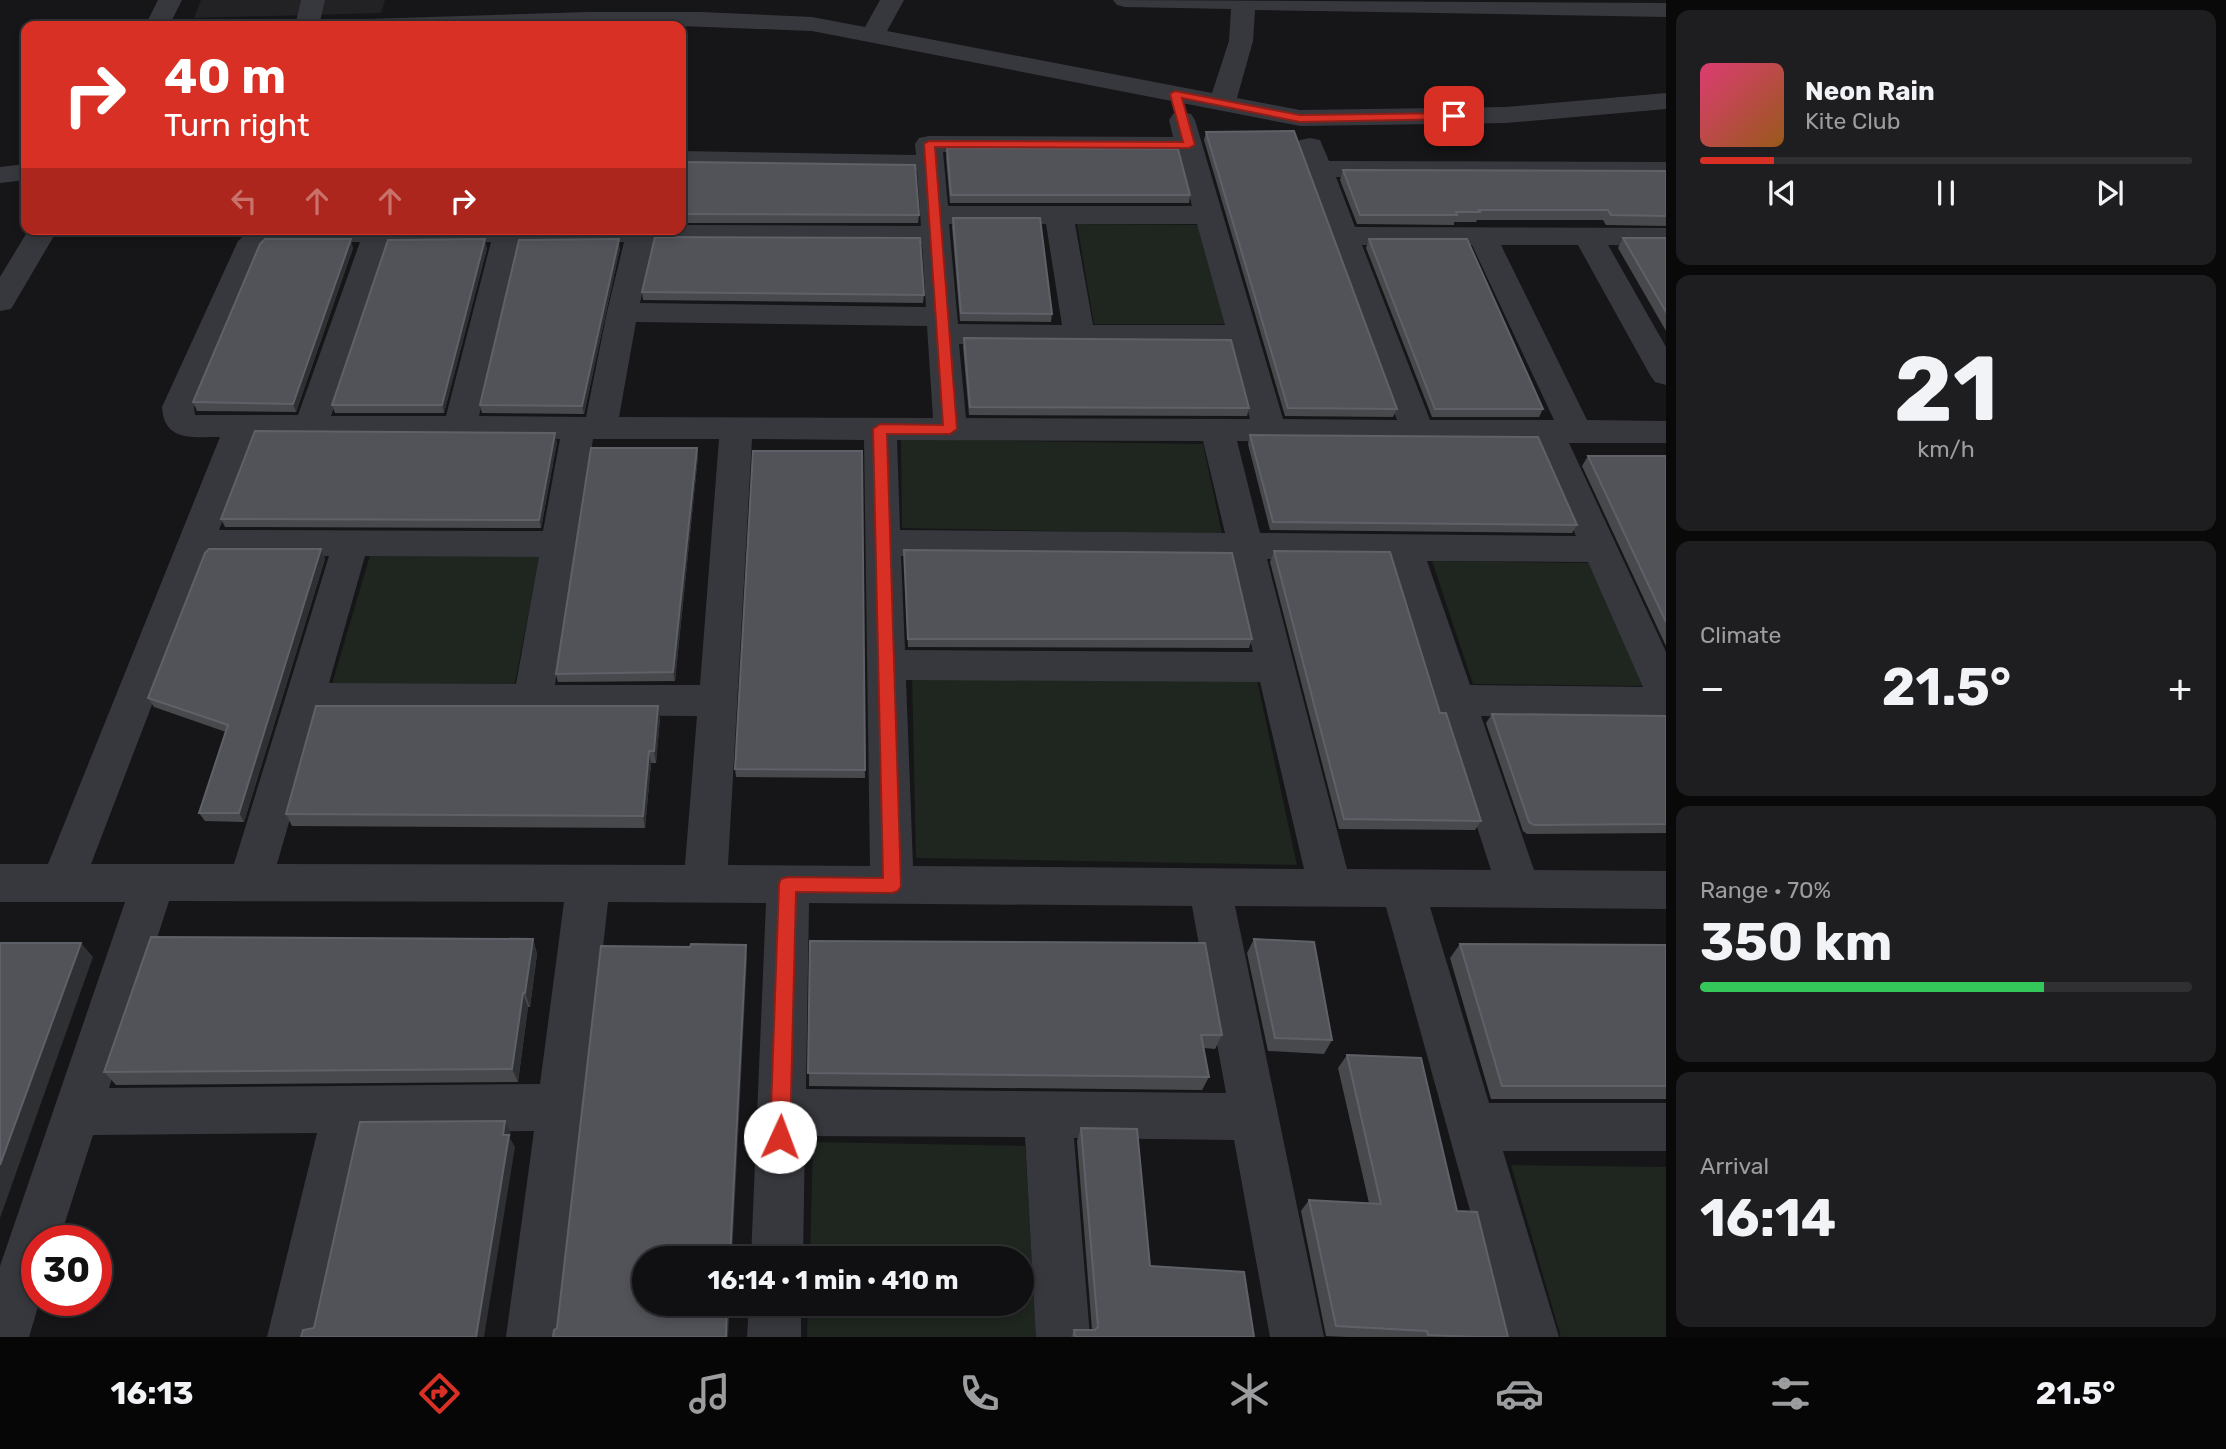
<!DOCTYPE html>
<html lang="en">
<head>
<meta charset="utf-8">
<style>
  body { margin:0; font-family:Rubik,sans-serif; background:#1e1e20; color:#f1f3f6; height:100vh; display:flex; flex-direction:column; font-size:26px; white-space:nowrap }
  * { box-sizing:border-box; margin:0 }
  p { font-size:23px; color:#9c9d9f }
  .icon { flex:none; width:38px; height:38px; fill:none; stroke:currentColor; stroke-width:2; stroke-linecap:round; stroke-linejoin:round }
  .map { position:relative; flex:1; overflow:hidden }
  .sheet { display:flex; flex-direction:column; gap:10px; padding:10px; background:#09090a; width:560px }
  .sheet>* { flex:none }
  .banner { position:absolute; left:21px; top:21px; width:665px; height:214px; border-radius:14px; box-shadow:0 4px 10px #0003,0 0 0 2px #303032; background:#d93025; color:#fff; overflow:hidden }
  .speed { position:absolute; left:21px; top:1225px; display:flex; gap:14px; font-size:35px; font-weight:700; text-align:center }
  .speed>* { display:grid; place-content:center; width:91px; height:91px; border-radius:50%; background:#101012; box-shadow:0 4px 10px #0003,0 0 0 2px #303032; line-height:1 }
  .speed .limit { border:10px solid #d22; background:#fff; color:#111 }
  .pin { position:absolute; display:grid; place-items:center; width:60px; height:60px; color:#fff; margin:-30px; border-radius:14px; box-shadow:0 4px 10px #0006 }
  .me { position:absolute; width:77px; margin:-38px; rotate:2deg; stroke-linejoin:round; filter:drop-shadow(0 0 5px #0008) }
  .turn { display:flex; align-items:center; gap:24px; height:147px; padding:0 28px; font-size:32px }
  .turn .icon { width:91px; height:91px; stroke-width:2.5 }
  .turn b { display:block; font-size:49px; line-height:60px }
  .lanes { display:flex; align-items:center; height:66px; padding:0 28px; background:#0003; justify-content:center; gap:35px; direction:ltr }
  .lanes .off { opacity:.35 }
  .big { font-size:52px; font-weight:700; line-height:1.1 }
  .sheet .widget { flex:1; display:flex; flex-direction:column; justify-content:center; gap:10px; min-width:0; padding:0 24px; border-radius:14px; background:#1e1e20 }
  .sheet .dial { align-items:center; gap:0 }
  .dial b { font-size:91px; line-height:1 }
  .song { display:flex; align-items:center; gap:21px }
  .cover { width:84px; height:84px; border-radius:10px; background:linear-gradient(135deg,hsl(340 70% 55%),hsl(30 70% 35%)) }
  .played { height:7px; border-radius:4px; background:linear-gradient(90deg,#d93025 15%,#303032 15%) }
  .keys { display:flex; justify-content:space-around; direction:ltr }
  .heat { display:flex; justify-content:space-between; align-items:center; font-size:38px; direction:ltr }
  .charge { height:10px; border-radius:5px; background:linear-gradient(90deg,#34c759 70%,#303032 0) }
  .trip { position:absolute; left:632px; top:1246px; width:402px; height:70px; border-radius:35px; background:#101012; box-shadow:0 4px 10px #0003,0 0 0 2px #303032; font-weight:700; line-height:70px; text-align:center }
  .dock { display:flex; height:112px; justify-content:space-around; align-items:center; background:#060607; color:#9c9d9f }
  .dock .icon { width:49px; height:49px }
  .dock .current { color:#d93025 }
  .dock b { font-size:32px; color:#f1f3f6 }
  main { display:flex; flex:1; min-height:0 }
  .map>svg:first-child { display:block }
</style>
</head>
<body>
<main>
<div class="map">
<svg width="1666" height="1337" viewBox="0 0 1666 1337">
  <rect width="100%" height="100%" fill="#161618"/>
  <path fill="#222225" d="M201 0H385L381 13 194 18Z"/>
  <g fill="#1e261f">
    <path d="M1077 224 1201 225 1228 324H1094Z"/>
    <path d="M901 439 1203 444 1222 534 902 528Z"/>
    <path d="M371 552 540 555 514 687 332 684Z"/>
    <path d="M1432 561 1589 563 1643 686 1473 684Z"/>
    <path d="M912 674 1257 680 1297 865 916 858Z"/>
    <path d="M813 1142 1025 1146 1037 1337H807L808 1304H1022V1258H810Z"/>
    <path d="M1511 1165 1666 1167V1337H1561Z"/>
  </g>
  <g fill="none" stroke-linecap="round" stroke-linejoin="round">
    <g fill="#37383d" fill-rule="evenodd">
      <path d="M158 0H182L169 26H145Z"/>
      <path d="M301 0H325L319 26H295Z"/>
      <path d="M880 0H904L887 31 1212 93 1229 41 1231 9 1125 7 1117 5 1113 0 1666 3V17L1255 10 1253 41 1237 98 1300 110 1506 107 1666 93V109L1506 123 1300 126 812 31 681 26H354L357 21 366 19 589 12H701L812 17 865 27Z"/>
      <path d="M1182 112 1191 114 1195 120 1283 419 1397 420 1296 146 1300 140 1310 138 1320 140 1329 161 1666 162V178L1336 177 1355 227 1666 228V246L1608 245 1666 347V385L1655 382 1650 375 1578 245H1501L1587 420 1666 421V443H1569L1666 652V719L1481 716 1534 870 1666 871V909L1430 907 1489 1103H1666V1151H1503L1559 1337H1505L1386 907 1235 906 1324 1337H1270L1234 1140 1074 1138 1090 1337H1036L1025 1137 805 1136 803 1258H751L766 903 608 902 560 1337H506L534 1131 366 1132 321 1337H267L317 1133 93 1135 59 1241H37V1300H40L29 1337H0V1266L125 902H0V864H48L220 437C192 437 164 442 162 407L238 241 249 231 255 229H681V225L921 226 917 171 681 167V151L916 155 915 144 919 138 929 136 1173 137 1169 120 1173 114ZM943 152 1178 153 1192 206H948ZM949 224H1046L1062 325 958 324ZM1075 224H1197L1225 325H1093ZM276 242H360L298 415H195L194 407 261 251 269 243ZM390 242H491L446 416H331ZM520 242H624L607 312 586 417 479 416ZM654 243 922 244 926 307 640 303ZM1362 245H1472L1554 420H1430ZM636 322 927 326 933 418 619 417ZM959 344 1230 345 1250 419 966 418ZM253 437 560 439 543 531 219 530ZM593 439H719L700 685H555ZM752 439 864 440 870 866 728 865ZM897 440 1203 441 1225 533 900 530ZM1237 441 1535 443 1576 536 1260 533ZM209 556H329L234 864H91ZM365 556 539 557 516 684 329 683ZM901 556 1231 559 1253 652 905 650ZM1267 559 1390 560 1491 870 1347 869ZM1427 561 1588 562 1643 687 1470 685ZM906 680 1260 682 1304 869 913 866ZM320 714 697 716 685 865 277 864ZM169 901 564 902 540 1084 109 1088ZM809 903 1192 906 1226 1093 806 1089Z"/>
      <path d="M26 164V180L0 183V167Z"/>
      <path d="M29 229H58L11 309 0 311V277Z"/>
      <path d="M749 1304H801V1337H747Z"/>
    </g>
  </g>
  <g fill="#47494d">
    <path d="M1206 132 1397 409 1393 417 1285 416 1204 140Z"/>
    <path d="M947 148 1190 195 1189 203H950L946 157Z"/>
    <path d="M681 162 919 215 918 223H681Z"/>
    <path d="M1343 170 1666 171V226L1606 225 1603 220H1477L1476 222H1454V225L1357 224 1340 180Z"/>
    <path d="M953 218 1052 314 1051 322 960 321 952 227Z"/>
    <path d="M1623 238H1666V331L1618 248Z"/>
    <path d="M1369 239 1543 409 1539 417H1432L1366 248Z"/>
    <path d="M353 248 296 412 197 411 193 402Z"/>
    <path d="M487 248 444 413H335L332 405Z"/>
    <path d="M620 248 584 414 482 413 480 405Z"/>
    <path d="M642 292 924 295 923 303 643 300Z"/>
    <path d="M964 338 1249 408 1247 416 969 415 963 347Z"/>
    <path d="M1250 435 1577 525 1572 533 1270 530 1248 444Z"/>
    <path d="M557 442 541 528 225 527 221 519Z"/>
    <path d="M862 451 865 778 736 777 735 769Z"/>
    <path d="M698 456 675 681 558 682 556 674Z"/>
    <path d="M1588 456H1666V646L1582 466Z"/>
    <path d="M321 549 325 559 244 822 205 821 199 813 226 732 154 707 148 698Z"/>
    <path d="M904 550 1252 639 1249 648 908 647Z"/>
    <path d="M1274 551 1440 713 1481 821 1475 830 1339 829 1270 562Z"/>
    <path d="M1492 714 1666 716V833L1527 834 1523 831 1486 723Z"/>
    <path d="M660 718 656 763H651L645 828 292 826 286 814Z"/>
    <path d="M533 939 537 954 530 1007H528L518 1082 116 1085 104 1072Z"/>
    <path d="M1254 939 1332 1040 1324 1054 1268 1051 1247 953Z"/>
    <path d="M810 941 1222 1035 1215 1049 1204 1048 1209 1077 1202 1090 809 1086Z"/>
    <path d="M1460 944 1666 945V1099H1491L1450 958Z"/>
    <path d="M1347 1055 1457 1211 1508 1337H1347L1326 1336 1301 1211 1309 1200 1369 1203 1338 1068Z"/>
    <path d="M1081 1128 1150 1266 1254 1337H1071L1074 1330H1092L1077 1141Z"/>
  </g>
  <g fill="#2f3033">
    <path d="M351 239 353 248 296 412 293 404Z"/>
    <path d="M485 239 487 248 444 413 442 405Z"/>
    <path d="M619 239 620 248 584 414 582 406Z"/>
    <path d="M555 433 557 442 541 528 539 520Z"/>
    <path d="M697 448 698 456 675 681 673 672Z"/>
    <path d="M321 549 325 559 244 822 239 813Z"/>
    <path d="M658 706 660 718 656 763 654 751Z"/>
    <path d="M649 751 651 763 645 828 643 816Z"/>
    <path d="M533 939 537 954 530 1007 525 993Z"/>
    <path d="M81 943 93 957 0 1218V1165Z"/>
    <path d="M746 945 747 959 732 1258H730Z"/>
    <path d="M523 993 528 1007 518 1082 512 1069Z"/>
    <path d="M505 1121 511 1134 510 1138 515 1147 484 1337H476Z"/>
    <path d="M727 1304H730L728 1337H726Z"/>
  </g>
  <g fill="#525359" stroke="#5f6168" stroke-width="2">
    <path d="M566 23H642L641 26H565Z"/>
    <path d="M1294 131 1397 409 1288 408 1206 132Z"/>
    <path d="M947 148 1178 149 1190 195H951Z"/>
    <path d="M681 162 915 165 919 215 681 214Z"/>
    <path d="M1343 170 1666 171V216L1611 215 1608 210H1479L1480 212H1456L1457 215H1360Z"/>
    <path d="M953 218H1040L1052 314 961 313Z"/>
    <path d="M655 237 920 238 924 295 642 292Z"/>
    <path d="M1623 238H1666V312Z"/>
    <path d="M265 239H351L293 404 193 402 260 244Z"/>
    <path d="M485 239 442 405H332L388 240Z"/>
    <path d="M619 239 582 406 480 405 519 240Z"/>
    <path d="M1369 239H1467L1543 409H1435Z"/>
    <path d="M964 338 1231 340 1249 408 970 407Z"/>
    <path d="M255 431 555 433 539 520 221 519Z"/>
    <path d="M1250 435 1538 437 1577 525 1273 522Z"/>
    <path d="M591 448H697L673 672 556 674Z"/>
    <path d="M753 451H862L865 770 735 769Z"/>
    <path d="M1588 456H1666V622Z"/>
    <path d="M209 549H321L239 813H199L228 725 148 698 205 553Z"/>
    <path d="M904 550 1232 553 1252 639H908Z"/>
    <path d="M1274 551 1390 552 1440 713H1446L1481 821 1344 819Z"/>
    <path d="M316 706H658L654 751H649L643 816 286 814Z"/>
    <path d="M1492 714 1666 716V824L1534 825 1529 822Z"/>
    <path d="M151 937 533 939 525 993H523L512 1069 104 1072Z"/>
    <path d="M1254 939 1314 942 1332 1040 1275 1038Z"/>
    <path d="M810 941 1205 943 1222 1035H1201L1209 1077 808 1073Z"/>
    <path d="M0 943H81L0 1165Z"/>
    <path d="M691 944 746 945 730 1258H644V1304H727L726 1337H553L554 1330 557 1328 601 946 690 947Z"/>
    <path d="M1460 944 1666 945V1086H1502Z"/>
    <path d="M1347 1055 1421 1058 1457 1211 1477 1212 1508 1337H1474L1428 1335 1427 1331 1336 1326 1309 1200 1381 1204Z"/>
    <path d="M505 1121 503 1135H509L476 1337H301L303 1330 314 1328 360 1122Z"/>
    <path d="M1081 1128 1137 1129 1150 1266 1244 1272 1254 1337H1075L1074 1330H1095L1098 1327Z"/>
  </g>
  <path fill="#d93025" stroke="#8d1f18" stroke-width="2" d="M1175 91 1300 115 1454 113 1459 116 1454 119 1300 122 1182 98 1195 145 1189 148 935 147 957 429 950 434H887L901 886 898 891 892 893 796 892 790 1137 787 1144 780 1147 773 1144 770 1137 779 884 781 879 788 877 883 878 873 429 880 424 943 425 924 144 929 141 1183 142 1170 94Z"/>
</svg>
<div class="speed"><div class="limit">30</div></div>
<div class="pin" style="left:1454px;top:116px;background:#d93025"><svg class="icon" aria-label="arrive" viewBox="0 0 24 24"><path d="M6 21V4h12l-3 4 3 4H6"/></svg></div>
<svg class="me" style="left:780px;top:1137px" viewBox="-20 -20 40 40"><circle r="19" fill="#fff"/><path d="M0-13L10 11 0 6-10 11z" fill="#d93025"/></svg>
<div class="trip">16:14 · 1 min · 410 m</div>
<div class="banner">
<div class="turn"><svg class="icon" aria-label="right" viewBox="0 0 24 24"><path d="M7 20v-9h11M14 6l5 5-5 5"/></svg><div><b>40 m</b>Turn right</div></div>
<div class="lanes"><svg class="icon off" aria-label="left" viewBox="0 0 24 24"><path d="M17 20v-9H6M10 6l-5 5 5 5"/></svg><svg class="icon off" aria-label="ahead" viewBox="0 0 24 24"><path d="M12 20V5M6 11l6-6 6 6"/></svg><svg class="icon off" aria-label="ahead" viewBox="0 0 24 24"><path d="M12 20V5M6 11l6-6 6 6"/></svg><svg class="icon" aria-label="right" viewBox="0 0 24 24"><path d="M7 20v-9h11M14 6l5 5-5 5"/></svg></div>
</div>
</div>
<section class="sheet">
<div class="widget">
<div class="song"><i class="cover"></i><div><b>Neon Rain</b><p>Kite Club</p></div></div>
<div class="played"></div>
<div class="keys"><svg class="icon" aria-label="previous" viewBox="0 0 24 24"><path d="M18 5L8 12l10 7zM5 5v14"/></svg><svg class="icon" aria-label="pause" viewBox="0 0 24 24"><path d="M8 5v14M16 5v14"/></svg><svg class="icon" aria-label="next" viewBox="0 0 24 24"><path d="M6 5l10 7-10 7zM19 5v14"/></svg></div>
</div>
<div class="widget dial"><b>21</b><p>km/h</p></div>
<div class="widget"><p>Climate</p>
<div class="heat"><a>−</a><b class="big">21.5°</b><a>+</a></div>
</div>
<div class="widget"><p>Range · 70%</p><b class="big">350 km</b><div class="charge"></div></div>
<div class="widget"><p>Arrival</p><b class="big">16:14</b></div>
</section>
</main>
<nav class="dock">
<b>16:13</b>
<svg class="icon current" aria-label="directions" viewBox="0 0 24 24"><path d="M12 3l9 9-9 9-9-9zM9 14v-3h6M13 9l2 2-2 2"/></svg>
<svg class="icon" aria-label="music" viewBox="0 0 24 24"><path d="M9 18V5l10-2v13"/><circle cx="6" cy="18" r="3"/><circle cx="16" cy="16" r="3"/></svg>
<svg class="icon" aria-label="phone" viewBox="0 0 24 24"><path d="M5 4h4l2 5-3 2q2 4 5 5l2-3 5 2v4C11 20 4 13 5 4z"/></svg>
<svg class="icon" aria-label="climate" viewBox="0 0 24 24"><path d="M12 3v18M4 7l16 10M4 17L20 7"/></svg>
<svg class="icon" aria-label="car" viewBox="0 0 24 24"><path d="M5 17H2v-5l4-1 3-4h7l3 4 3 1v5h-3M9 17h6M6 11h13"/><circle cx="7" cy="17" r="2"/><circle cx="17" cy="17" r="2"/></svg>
<svg class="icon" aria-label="filters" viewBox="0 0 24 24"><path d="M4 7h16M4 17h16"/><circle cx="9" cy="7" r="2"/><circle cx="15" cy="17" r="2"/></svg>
<b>21.5°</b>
</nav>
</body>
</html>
